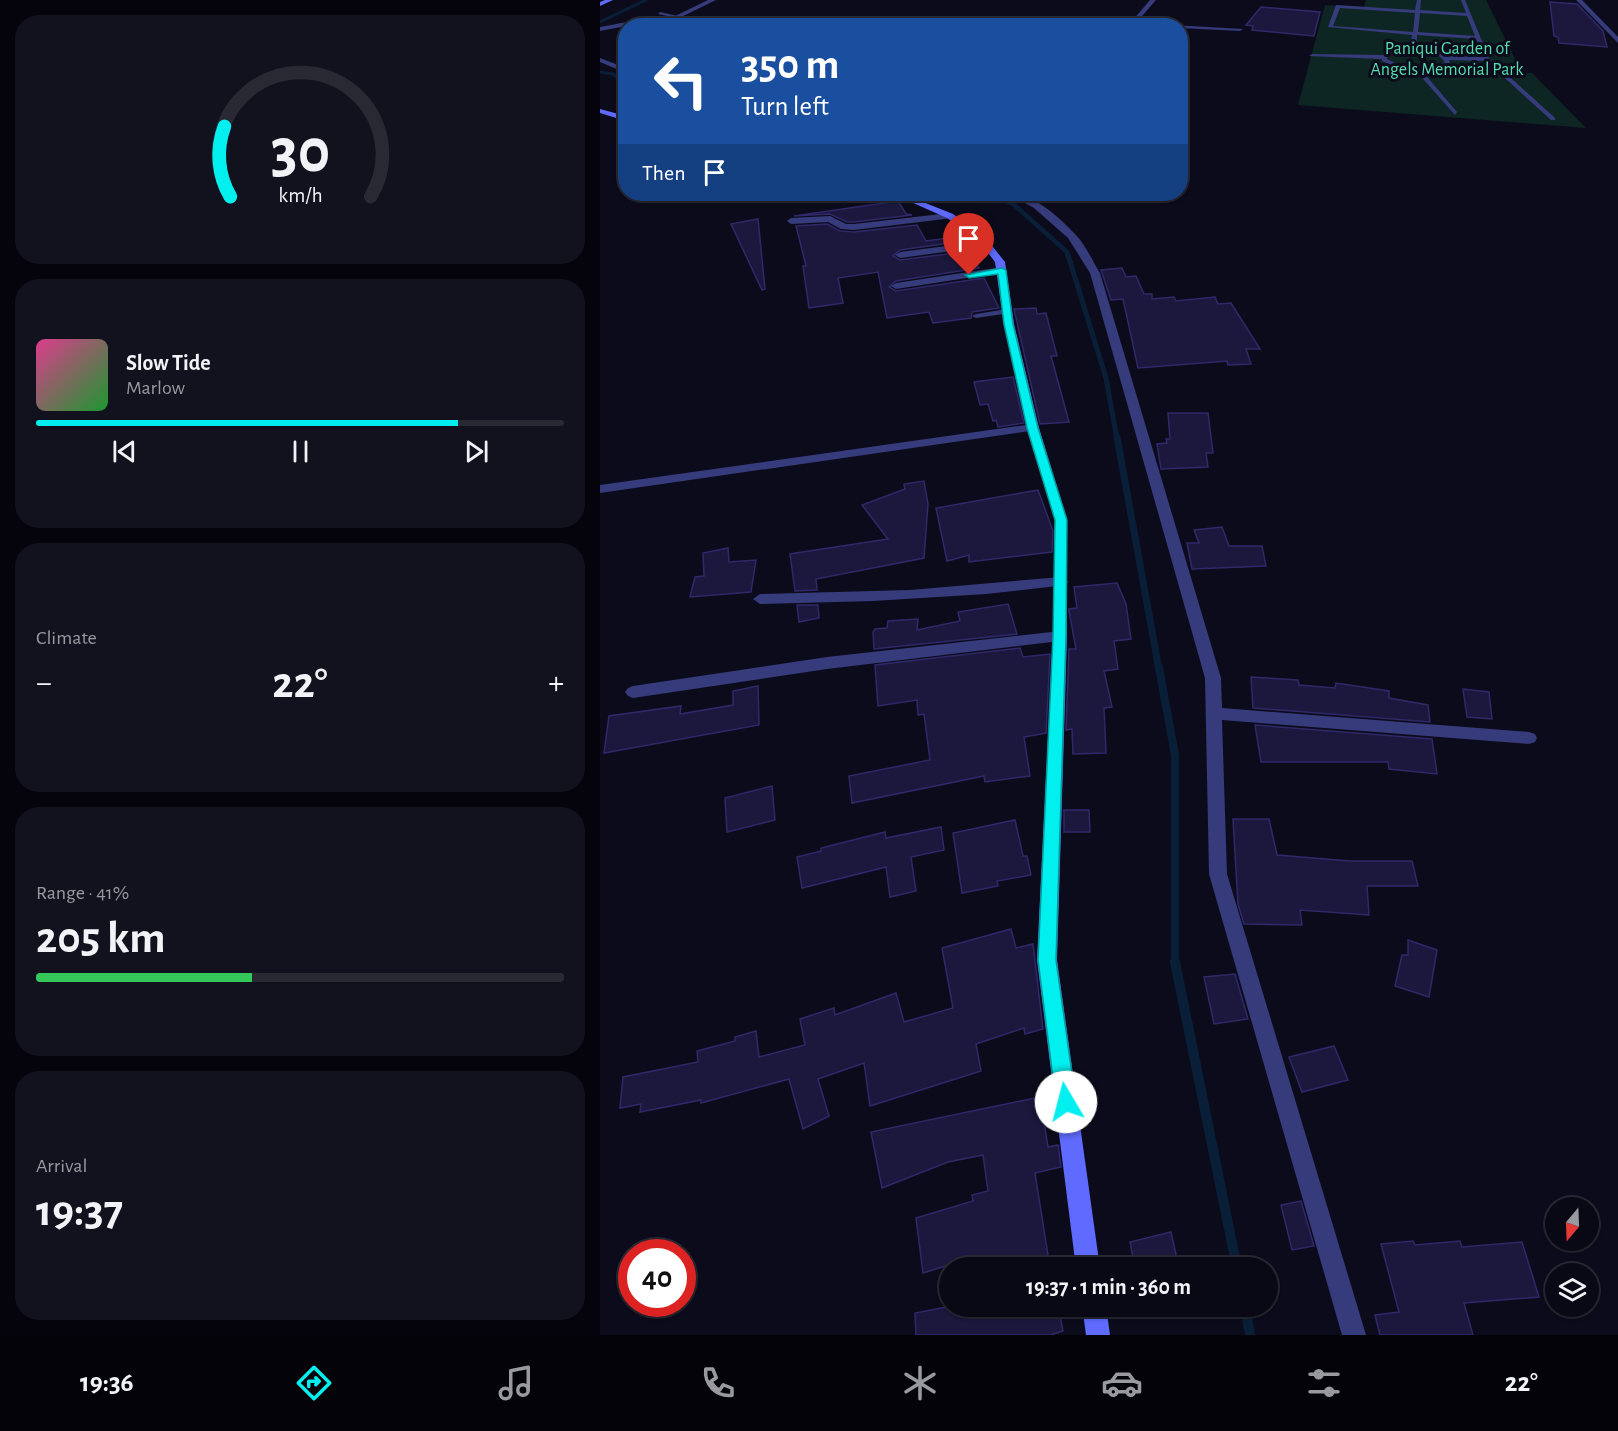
<!DOCTYPE html>
<html lang="en">
<head>
<meta charset="utf-8">
<style>
  body { margin:0; font-family:"Alegreya Sans",sans-serif; background:#12111e; color:#f1f3f6; height:100vh; display:flex; flex-direction:column; font-size:22px; white-space:nowrap }
  * { box-sizing:border-box; margin:0 }
  p { font-size:20px; color:#999aa0 }
  .icon { flex:none; width:33px; height:33px; fill:none; stroke:currentColor; stroke-width:2; stroke-linecap:round; stroke-linejoin:round }
  .map { position:relative; flex:1; overflow:hidden }
  .side { display:flex; flex-direction:column; gap:15px; padding:15px; background:#05040c; width:600px }
  .side>* { flex:none }
  .banner { position:absolute; left:18px; top:18px; width:570px; height:183px; border-radius:24px; box-shadow:0 2px 4px #0004,0 0 0 2px #292934; background:#1a4fa0; color:#fff; overflow:hidden }
  .needle { width:39px; rotate:199deg }
  .buttons { position:absolute; left:945px; top:1197px; display:grid; gap:12px }
  .buttons a { display:grid; place-items:center; width:54px; height:54px; border-radius:50%; background:#090815; box-shadow:0 2px 4px #0004,0 0 0 2px #292934; font-size:30px }
  .speed { position:absolute; left:18px; top:1239px; display:flex; gap:12px; font-size:30px; font-weight:700; text-align:center }
  .speed>* { display:grid; place-content:center; width:78px; height:78px; border-radius:50%; background:#090815; box-shadow:0 2px 4px #0004,0 0 0 2px #292934; line-height:1 }
  .speed .limit { border:9px solid #d22; background:#fff; color:#111 }
  .pin { position:absolute; display:grid; place-items:center; width:51px; height:51px; color:#fff; margin:-62px -26px; border-radius:50% 50% 50% 0; rotate:-45deg; box-shadow:0 0 6px #0007 }
  .pin .icon { rotate:45deg }
  .me { position:absolute; width:66px; margin:-33px; rotate:352deg; stroke-linejoin:round; filter:drop-shadow(0 0 4px #0008) }
  .turn { display:flex; align-items:center; gap:21px; height:126px; padding:0 24px; font-size:27px }
  .turn .icon { width:78px; height:78px; stroke-width:2.5 }
  .turn b { display:block; font-size:42px; line-height:51px }
  .then { display:flex; align-items:center; height:57px; padding:0 24px; background:#0003; gap:12px; font-size:22px }
  .big { font-size:45px; font-weight:700; line-height:1.1 }
  .side .card { flex:1; display:flex; flex-direction:column; justify-content:center; gap:9px; min-width:0; padding:0 21px; border-radius:24px; background:#12111e }
  .side .dial { align-items:center; gap:0 }
  .dial svg { height:156px; overflow:visible; fill:none; stroke:#292934; stroke-width:7; stroke-linecap:round; text-anchor:middle }
  .dial text { fill:#f1f3f6; stroke:none }
  .song { display:flex; align-items:center; gap:18px }
  .cover { width:72px; height:72px; border-radius:9px; background:linear-gradient(135deg,hsl(330 70% 55%),hsl(130 70% 35%)) }
  .played { height:6px; border-radius:3px; background:linear-gradient(90deg,#01f0ef 80%,#292934 80%) }
  .keys { display:flex; justify-content:space-around; direction:ltr }
  .heat { display:flex; justify-content:space-between; align-items:center; font-size:33px; direction:ltr }
  .charge { height:9px; border-radius:4px; background:linear-gradient(90deg,#34c759 41%,#292934 0) }
  .trip { position:absolute; left:339px; top:1257px; width:339px; height:60px; border-radius:30px; background:#090815; box-shadow:0 2px 4px #0004,0 0 0 2px #292934; font-weight:700; line-height:60px; text-align:center }
  .menu { display:flex; height:96px; justify-content:space-around; align-items:center; background:#040308; color:#999aa0 }
  .menu .icon { width:42px; height:42px }
  .menu .selected { color:#01f0ef }
  .menu b { font-size:27px; color:#f1f3f6 }
  main { display:flex; flex:1; min-height:0 }
  .map>svg:first-child { display:block }
</style>
</head>
<body>
<main>
<section class="side">
<div class="card dial"><svg viewBox="0 0 100 80">
<path d="M14 69A42 42 0 1 1 86 69"/>
<path d="M14 69A42 42 0 0 1 11 33" stroke="#01f0ef"/>
<text x="50" y="56" font-size="32" font-weight="700">30</text>
<text x="50" y="72" font-size="11">km/h</text>
</svg></div>
<div class="card">
<div class="song"><i class="cover"></i><div><b>Slow Tide</b><p>Marlow</p></div></div>
<div class="played"></div>
<div class="keys"><svg class="icon" aria-label="previous" viewBox="0 0 24 24"><path d="M18 5L8 12l10 7zM5 5v14"/></svg><svg class="icon" aria-label="pause" viewBox="0 0 24 24"><path d="M8 5v14M16 5v14"/></svg><svg class="icon" aria-label="next" viewBox="0 0 24 24"><path d="M6 5l10 7-10 7zM19 5v14"/></svg></div>
</div>
<div class="card"><p>Climate</p>
<div class="heat"><a>−</a><b class="big">22°</b><a>+</a></div>
</div>
<div class="card"><p>Range · 41%</p><b class="big">205 km</b><div class="charge"></div></div>
<div class="card"><p>Arrival</p><b class="big">19:37</b></div>
</section>
<div class="map">
<svg width="1018" height="1335" viewBox="0 0 1018 1335">
  <rect width="100%" height="100%" fill="#0c0b1c"/>
  <path fill="#0e2623" d="M766 0H886L922 73H932L986 128 698 105 725 5 764 7Z"/>
  <g fill="none" stroke-linecap="round" stroke-linejoin="round">
    <g stroke="#091f38" stroke-width="3">
      <path d="M0 22 46 0"/>
      <path d="M0 72 13 74 26 85"/>
    </g>
    <path stroke="#091f38" stroke-width="4.5" d="M381 194 412 203 467 252 468 257"/>
    <path stroke="#091f38" stroke-width="5" d="M468 255 506 378 517 439"/>
    <path stroke="#091f38" stroke-width="7" d="M517 437 559 670"/>
    <path stroke="#091f38" stroke-width="8" d="M559 668 575 755V963"/>
    <g stroke="#091f38" stroke-width="10">
      <path d="M575 962 637 1268"/>
      <path d="M645 1306 650 1335"/>
    </g>
  </g>
  <g fill="#1b173d" stroke="#2f2969" stroke-width="1.5">
    <path d="M950 2 977 4 1003 31 1007 47 959 43 958 37 954 36Z"/>
    <path d="M661 7 720 12 714 36 652 30 653 26 646 25Z"/>
    <path d="M298 201 306 214 312 215 254 222H247L230 214 194 216Z"/>
    <path d="M158 219 165 289 162 290 131 224Z"/>
    <path d="M227 224 240 231 254 232 317 225 326 241 362 236 365 241 300 250 293 256 300 260 371 251 379 268 296 281 289 287 296 291 384 278 399 308 372 312 371 318 333 323 329 312 287 318 278 272 238 278 243 303 209 308 203 266H206L196 226Z"/>
    <path d="M522 268 526 277 536 276 544 294H552V299L574 297 576 301 615 297 618 304 631 303 660 349H646L651 364 628 365 627 361 538 368 523 299 511 300 501 270Z"/>
    <path d="M436 308 437 314 446 313 457 356H451L469 422 440 424 414 309Z"/>
    <path d="M413 377 424 423 398 427 396 420 393 421 388 404 380 405 374 382Z"/>
    <path d="M568 413H608L613 453H606L608 467 561 469 557 444 567 443 566 439H570Z"/>
    <path d="M324 481 328 504 324 558 216 579 217 590 195 591 190 554 288 539 262 505 305 489 304 484Z"/>
    <path d="M438 490 453 531 452 552 369 562V555L347 561 336 508Z"/>
    <path d="M622 527 629 546H662L666 566 592 569 587 543H599L594 530Z"/>
    <path d="M128 548 129 562 156 560 151 592 90 597 95 577 104 576 103 553Z"/>
    <path d="M517 583 526 604 531 639 514 641 518 669 504 671 512 707 504 708 506 753 473 754 472 729 466 730 469 649H476L469 611V609L477 608 474 587Z"/>
    <path d="M408 604 417 634 274 649 273 632 275 629 287 628 288 621 318 619 317 630 360 621 358 612Z"/>
    <path d="M197 605H218L219 618 199 622Z"/>
    <path d="M420 648 423 657 450 654 446 733 424 737 430 776 385 782 384 776 252 803 249 776 330 760 324 714 318 715 317 700 278 706 275 665Z"/>
    <path d="M651 677 698 680 699 685 735 688 736 683 789 691V698L828 705 830 722 653 708Z"/>
    <path d="M158 686 159 725 4 753 9 716 81 706 80 714 133 705V691Z"/>
    <path d="M863 689 889 692 892 719 867 717Z"/>
    <path d="M655 725 832 739 837 774 789 769 788 762H661Z"/>
    <path d="M172 786 175 820 127 832 125 798Z"/>
    <path d="M464 810H489L490 832H464Z"/>
    <path d="M633 819H669L677 855 750 861H812L818 886H767L769 915 700 910 702 925 644 924 638 904Z"/>
    <path d="M415 820 423 856H427L431 875 397 881 398 886 362 893 353 833Z"/>
    <path d="M341 827 344 850 311 857 316 891 290 897 286 867 202 888 197 857 221 851V848L285 832 286 838Z"/>
    <path d="M411 929 416 948 433 944 443 1029 425 1034 424 1028 376 1044 381 1071 270 1106 264 1063 218 1079 229 1116 203 1129 189 1079 101 1103V1100L40 1112 41 1104 20 1108 23 1077 98 1062 97 1051 135 1041V1037L156 1031 159 1057 205 1045 200 1019 234 1008 235 1015 296 993 304 1022 353 1008 342 948Z"/>
    <path d="M808 940 837 950 829 997 795 986 802 955H808Z"/>
    <path d="M635 974 648 1019 614 1024 604 977Z"/>
    <path d="M734 1046 748 1080 702 1092 689 1057Z"/>
    <path d="M440 1097 448 1147 458 1145 461 1167 435 1173 450 1268H380L378 1256 323 1273 316 1218 373 1201 372 1195 388 1191 383 1155 348 1162 282 1188 271 1132Z"/>
    <path d="M701 1201 714 1246 692 1250 681 1205Z"/>
    <path d="M571 1232 579 1268H535L530 1242Z"/>
    <path d="M813 1241 815 1245 860 1241 862 1247 922 1242 939 1297 864 1303 873 1335H780L775 1315 799 1312 781 1244Z"/>
    <path d="M352 1306H458L463 1331 451 1335H316L315 1313Z"/>
  </g>
  <g fill="none" stroke-linecap="round" stroke-linejoin="round">
    <g fill="#363b7b" fill-rule="evenodd">
      <path d="M817 0H821L820 10 866 13 861 0H865L889 58 955 118V120H951L886 61 849 60 850 63 836 70 823 72 857 112 855 115 817 72 797 68 782 61V59L709 56 712 54 783 55 784 52 800 47H820L836 50 847 56 884 57 876 39 817 35V42L814 44 811 42 812 35 728 27 736 5 815 10ZM740 8 815 13 813 32 733 26ZM820 13 867 16 875 36 818 32ZM800 51C816 50 835 48 845 62 827 73 805 69 787 59L788 54Z"/>
      <path d="M60 12 78 16V17L76 18 58 14Z"/>
      <path d="M407 309H410V313L376 318 372 316 376 314Z"/>
    </g>
    <g fill="#363b7b" fill-rule="evenodd">
      <path d="M108 0H116L73 21 277 26H26L0 31V27L27 22 65 21Z"/>
      <path d="M550 0H556L536 23 643 29 640 31 580 28V26H412L526 22 533 20Z"/>
      <path d="M976 0H982L1018 37V43Z"/>
      <path d="M0 58 26 68V73L0 62Z"/>
      <path d="M409 194C431 191 460 218 475 234 485 244 492 260 500 273L621 678 622 708 929 732 935 734 937 738 935 742 929 744 622 720 627 874 766 1335H742L609 874 605 678 490 273 468 238 434 208Z"/>
      <path d="M350 213 354 216 353 218 254 230 241 229 228 222 191 224 187 221 191 218 230 216 246 224H254Z"/>
      <path d="M386 241 391 244 389 246 300 258 295 255 300 252Z"/>
      <path d="M402 267 405 268V272L296 289 291 286 296 283Z"/>
      <path d="M433 424 437 426V430L0 493V485Z"/>
      <path d="M461 577 466 579 468 582 466 585 386 594 273 601 160 604 153 599 160 594 310 590Z"/>
      <path d="M460 631 467 636 460 641 227 669 33 698 28 696 25 692 28 688 33 686 227 657Z"/>
    </g>
    <g fill="#5e6bfe" fill-rule="evenodd">
      <path d="M5 0H13L0 6V2Z"/>
      <path d="M0 109 26 116V121L0 113Z"/>
      <path d="M293 194H303L353 214 385 237 405 262 414 324 439 428 467 520V636L457 960 500 1268H476L437 960 453 636 455 520 427 428 404 324 395 262 379 241 347 218Z"/>
      <path d="M482 1306H506L510 1335H486Z"/>
    </g>
  </g>
  <path fill="#01f0ef" stroke="#019c9b" stroke-width="1.5" d="M402 268 406 270 413 324 438 428 467 520 466 636 456 960 476 1102 473 1109 466 1111 459 1109 456 1102 438 960 453 636 455 520 427 428 404 324 398 274 369 278 365 275Z"/>
  <g text-anchor="middle" stroke-width="6" stroke-linejoin="round" paint-order="stroke">
    <g font-size="18" fill="#54ddac" stroke="#0c0b1c">
      <text x="847" y="54">Paniqui Garden of<tspan x="847" dy="21">Angels Memorial Park</tspan></text>
    </g>
  </g>
</svg>
<div class="buttons">
<a><svg class="needle" viewBox="-14 -14 28 28"><path d="M0-13l5 13h-10z" fill="#e53935"/><path d="M0 13l5-13h-10z" fill="#999aa0"/></svg></a>
<a><svg class="icon" aria-label="layers" viewBox="0 0 24 24"><path d="M12 4l9 5-9 5-9-5zM3 14l9 5 9-5"/></svg></a>
</div>
<div class="speed"><div class="limit">40</div></div>
<div class="pin" style="left:369px;top:275px;background:#d93025"><svg class="icon" aria-label="arrive" viewBox="0 0 24 24"><path d="M6 21V4h12l-3 4 3 4H6"/></svg></div>
<svg class="me" style="left:466px;top:1102px" viewBox="-20 -20 40 40"><circle r="19" fill="#fff"/><path d="M0-13L10 11 0 6-10 11z" fill="#01f0ef"/></svg>
<div class="trip">19:37 · 1 min · 360 m</div>
<div class="banner">
<div class="turn"><svg class="icon" aria-label="left" viewBox="0 0 24 24"><path d="M17 20v-9H6M10 6l-5 5 5 5"/></svg><div><b>350 m</b>Turn left</div></div>
<div class="then">Then<svg class="icon" aria-label="arrive" viewBox="0 0 24 24"><path d="M6 21V4h12l-3 4 3 4H6"/></svg></div>
</div>
</div>
</main>
<nav class="menu">
<b>19:36</b>
<svg class="icon selected" aria-label="directions" viewBox="0 0 24 24"><path d="M12 3l9 9-9 9-9-9zM9 14v-3h6M13 9l2 2-2 2"/></svg>
<svg class="icon" aria-label="music" viewBox="0 0 24 24"><path d="M9 18V5l10-2v13"/><circle cx="6" cy="18" r="3"/><circle cx="16" cy="16" r="3"/></svg>
<svg class="icon" aria-label="phone" viewBox="0 0 24 24"><path d="M5 4h4l2 5-3 2q2 4 5 5l2-3 5 2v4C11 20 4 13 5 4z"/></svg>
<svg class="icon" aria-label="climate" viewBox="0 0 24 24"><path d="M12 3v18M4 7l16 10M4 17L20 7"/></svg>
<svg class="icon" aria-label="car" viewBox="0 0 24 24"><path d="M5 17H2v-5l4-1 3-4h7l3 4 3 1v5h-3M9 17h6M6 11h13"/><circle cx="7" cy="17" r="2"/><circle cx="17" cy="17" r="2"/></svg>
<svg class="icon" aria-label="filters" viewBox="0 0 24 24"><path d="M4 7h16M4 17h16"/><circle cx="9" cy="7" r="2"/><circle cx="15" cy="17" r="2"/></svg>
<b>22°</b>
</nav>
</body>
</html>
